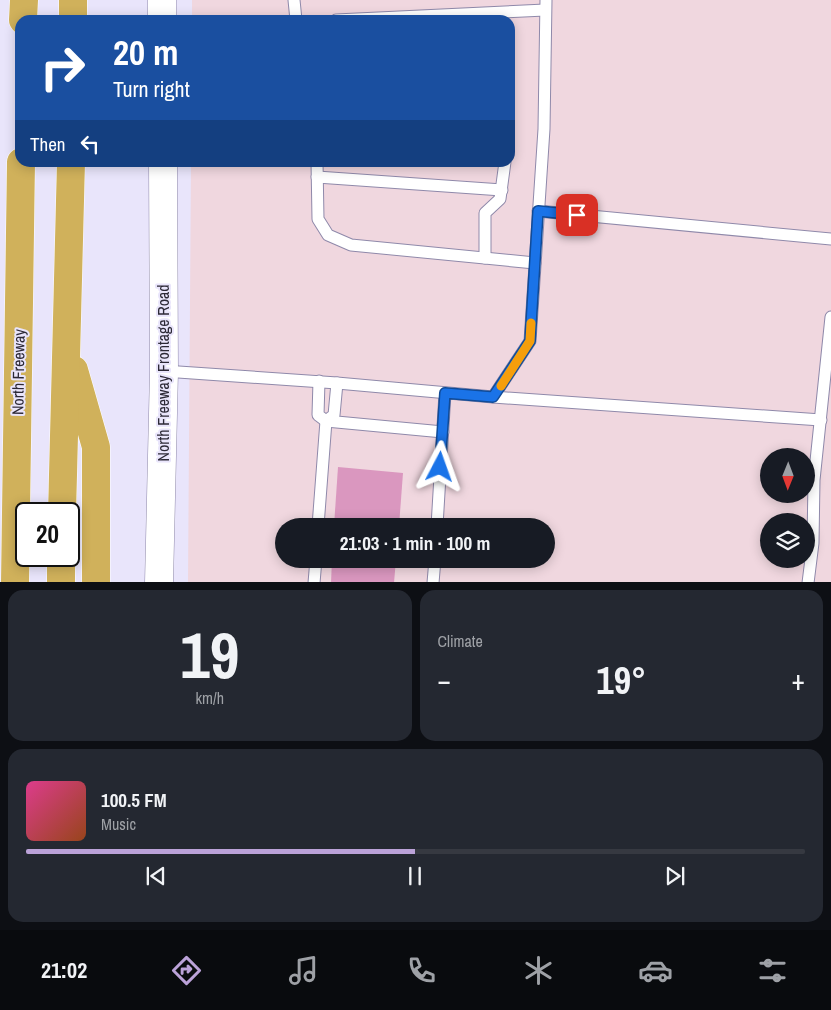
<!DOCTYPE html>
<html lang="en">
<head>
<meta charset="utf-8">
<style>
  body { margin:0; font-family:"Archivo Narrow",sans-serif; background:#242831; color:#f1f3f6; height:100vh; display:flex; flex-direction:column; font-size:19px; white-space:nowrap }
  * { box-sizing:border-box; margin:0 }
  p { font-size:16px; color:#9ea1a6 }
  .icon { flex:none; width:28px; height:28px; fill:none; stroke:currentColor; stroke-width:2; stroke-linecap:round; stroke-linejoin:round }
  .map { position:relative; height:582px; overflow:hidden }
  .side { display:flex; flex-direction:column; gap:8px; padding:8px; background:#0d0f14; flex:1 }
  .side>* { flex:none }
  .guide { position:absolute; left:15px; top:15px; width:500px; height:152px; border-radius:15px; box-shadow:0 2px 12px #0003; background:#1a4fa0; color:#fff; overflow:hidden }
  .needle { width:32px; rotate:181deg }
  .tools { position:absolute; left:760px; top:448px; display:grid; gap:10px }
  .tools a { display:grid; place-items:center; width:55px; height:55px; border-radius:50%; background:#171b24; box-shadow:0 2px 12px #0003; font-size:25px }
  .speed { position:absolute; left:15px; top:502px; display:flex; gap:10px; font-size:25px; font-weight:700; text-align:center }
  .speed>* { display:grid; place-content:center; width:65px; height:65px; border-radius:50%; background:#171b24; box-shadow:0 2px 12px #0003; line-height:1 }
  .speed .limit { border:2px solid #111; border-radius:8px; background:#fff; color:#111 }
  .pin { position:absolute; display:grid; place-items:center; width:42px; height:42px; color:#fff; margin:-21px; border-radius:10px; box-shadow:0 2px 8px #0006 }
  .me { position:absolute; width:55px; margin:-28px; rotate:4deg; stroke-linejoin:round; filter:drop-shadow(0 0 4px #0008) }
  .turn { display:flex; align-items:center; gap:18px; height:105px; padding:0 15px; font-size:22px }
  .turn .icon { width:65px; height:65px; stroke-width:2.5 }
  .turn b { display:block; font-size:35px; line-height:42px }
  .then { display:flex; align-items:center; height:48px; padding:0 15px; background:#0003; gap:10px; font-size:19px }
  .big { font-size:38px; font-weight:700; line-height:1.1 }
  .side .card { flex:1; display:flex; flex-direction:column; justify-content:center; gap:8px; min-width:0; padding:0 18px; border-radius:15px; background:#242831 }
  .side .dial { align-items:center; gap:0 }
  .dial b { font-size:65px; line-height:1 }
  .song { display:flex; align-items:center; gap:15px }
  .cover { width:60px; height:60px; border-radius:8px; background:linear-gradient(135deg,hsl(330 70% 55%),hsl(20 70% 35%)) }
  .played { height:5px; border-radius:2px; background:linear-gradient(90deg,#bba2d8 50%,#363941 50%) }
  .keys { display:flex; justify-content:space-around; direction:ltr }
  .heat { display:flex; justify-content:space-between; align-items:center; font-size:28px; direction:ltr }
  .side .tiles { flex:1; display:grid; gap:8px; grid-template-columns:1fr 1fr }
  .card:last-child { grid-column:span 2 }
  .trip { position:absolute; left:275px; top:518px; width:280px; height:50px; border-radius:25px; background:#171b24; box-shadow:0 2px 12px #0003; font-weight:700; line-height:50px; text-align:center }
  .menu { display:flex; height:80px; justify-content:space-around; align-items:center; background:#090b0e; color:#9ea1a6 }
  .menu .icon { width:35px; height:35px }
  .menu .current { color:#bba2d8 }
  .menu b { font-size:22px; color:#f1f3f6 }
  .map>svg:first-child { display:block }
</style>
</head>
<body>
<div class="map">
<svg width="831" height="583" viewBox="0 0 831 583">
  <rect width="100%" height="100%" fill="#e9e5fb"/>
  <path fill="#f0d7df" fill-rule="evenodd" d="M192 0H831V582H188L191 163 510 162V20H192ZM769 456H806V494H769ZM769 521H806V559H769ZM284 526H546V559H284Z"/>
  <g fill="#da97bf">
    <path d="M338 467 403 473 399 526H334Z"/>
    <path d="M332 559H396L394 583H331Z"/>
  </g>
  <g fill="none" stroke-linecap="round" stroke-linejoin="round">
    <g stroke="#8f89aa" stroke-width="13">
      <g id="lane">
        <path d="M294 0 296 20"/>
        <path d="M336 20 545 10"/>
        <path d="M317 162 318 219 328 235 351 245 535 263"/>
        <path d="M317 177 502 190"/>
        <path d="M538 211 831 239"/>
        <path d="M485 258V213L500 199 505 162"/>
        <path d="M164 371 337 383 493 397 530 341 544 129 546 0"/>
        <path d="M319 381 318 415 326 421 443 432"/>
        <path d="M493 397 821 420"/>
        <path d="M318 526 326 421 334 415 337 383"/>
        <path d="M437 526 445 393"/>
        <path d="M314 583 316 559"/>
        <path d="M433 583 435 559"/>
        <path d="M808 583 813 543 814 480 831 317"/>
      </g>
    </g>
    <g stroke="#8f89aa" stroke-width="29">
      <g id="secondary">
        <path d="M162 0V20"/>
        <path d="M159 583 164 371 163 162"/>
      </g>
    </g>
    <g stroke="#fff" stroke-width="29">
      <g id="highway">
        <path d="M23 20 24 0"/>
        <path d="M73 20V0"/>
        <path d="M74 370 96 447V583"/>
        <path d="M62 514 71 162"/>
        <path d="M15 583 21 162"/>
        <path d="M61 583V556"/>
      </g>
    </g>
    <use href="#lane" stroke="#fff" stroke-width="11"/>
    <use href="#secondary" stroke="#fff" stroke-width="28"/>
    <use href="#highway" stroke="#d0b15b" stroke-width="28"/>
  </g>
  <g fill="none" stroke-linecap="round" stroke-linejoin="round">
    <g stroke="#114b97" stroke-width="12">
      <path id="route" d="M440 467 445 393 493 397 530 341 538 211 577 215"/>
    </g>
    <use href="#route" stroke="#1a73e8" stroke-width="9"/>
    <path stroke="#f59e0b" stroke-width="9" d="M501 386 530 341 531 323"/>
  </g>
  <g text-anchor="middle" stroke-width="4" stroke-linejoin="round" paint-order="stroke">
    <g font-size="16" fill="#2c2936" stroke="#e9e5fb">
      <text transform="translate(18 372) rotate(-89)" y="6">North Freeway</text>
      <text transform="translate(163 373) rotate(-90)" y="6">North Freeway Frontage Road</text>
    </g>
  </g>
</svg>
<div class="tools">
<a><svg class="needle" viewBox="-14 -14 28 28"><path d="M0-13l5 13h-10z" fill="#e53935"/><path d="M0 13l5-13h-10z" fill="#9ea1a6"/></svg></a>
<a><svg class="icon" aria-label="layers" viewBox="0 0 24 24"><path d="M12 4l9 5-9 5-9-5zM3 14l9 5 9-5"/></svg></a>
</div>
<div class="speed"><div class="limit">20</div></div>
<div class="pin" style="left:577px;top:215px;background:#d93025"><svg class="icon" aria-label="arrive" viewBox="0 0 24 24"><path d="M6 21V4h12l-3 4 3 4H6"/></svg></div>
<svg class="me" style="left:440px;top:467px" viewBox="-20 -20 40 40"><path d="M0-17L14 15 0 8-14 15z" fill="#1a73e8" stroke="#fff" stroke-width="4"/></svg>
<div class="trip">21:03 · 1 min · 100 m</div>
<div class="guide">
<div class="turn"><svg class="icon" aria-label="right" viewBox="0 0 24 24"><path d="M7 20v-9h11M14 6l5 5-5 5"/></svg><div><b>20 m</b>Turn right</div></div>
<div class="then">Then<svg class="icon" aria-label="left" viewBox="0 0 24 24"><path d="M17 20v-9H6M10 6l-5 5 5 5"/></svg></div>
</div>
</div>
<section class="side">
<div class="tiles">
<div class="card dial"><b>19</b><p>km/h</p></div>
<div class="card"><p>Climate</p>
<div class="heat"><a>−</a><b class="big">19°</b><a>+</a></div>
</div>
<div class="card">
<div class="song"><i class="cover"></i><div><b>100.5 FM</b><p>Music</p></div></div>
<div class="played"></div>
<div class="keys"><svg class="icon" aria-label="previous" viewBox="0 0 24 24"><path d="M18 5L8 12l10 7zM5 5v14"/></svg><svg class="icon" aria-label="pause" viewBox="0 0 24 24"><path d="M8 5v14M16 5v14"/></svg><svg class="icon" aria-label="next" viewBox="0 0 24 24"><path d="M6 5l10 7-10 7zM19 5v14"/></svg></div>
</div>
</div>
</section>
<nav class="menu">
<b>21:02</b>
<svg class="icon current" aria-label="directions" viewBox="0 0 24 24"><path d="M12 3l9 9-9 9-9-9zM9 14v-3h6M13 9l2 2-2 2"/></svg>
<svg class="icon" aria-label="music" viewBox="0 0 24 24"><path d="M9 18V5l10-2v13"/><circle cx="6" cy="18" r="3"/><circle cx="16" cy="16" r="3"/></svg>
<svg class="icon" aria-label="phone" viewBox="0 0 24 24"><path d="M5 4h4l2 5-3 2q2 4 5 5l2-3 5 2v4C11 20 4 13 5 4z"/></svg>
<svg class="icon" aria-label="climate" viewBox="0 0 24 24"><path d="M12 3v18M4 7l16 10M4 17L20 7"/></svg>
<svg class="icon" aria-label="car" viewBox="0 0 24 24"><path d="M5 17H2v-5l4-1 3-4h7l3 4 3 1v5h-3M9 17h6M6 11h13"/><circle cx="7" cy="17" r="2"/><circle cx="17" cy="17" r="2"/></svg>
<svg class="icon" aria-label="filters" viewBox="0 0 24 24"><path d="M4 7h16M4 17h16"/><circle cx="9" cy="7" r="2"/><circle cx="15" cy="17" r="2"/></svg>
</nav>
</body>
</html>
